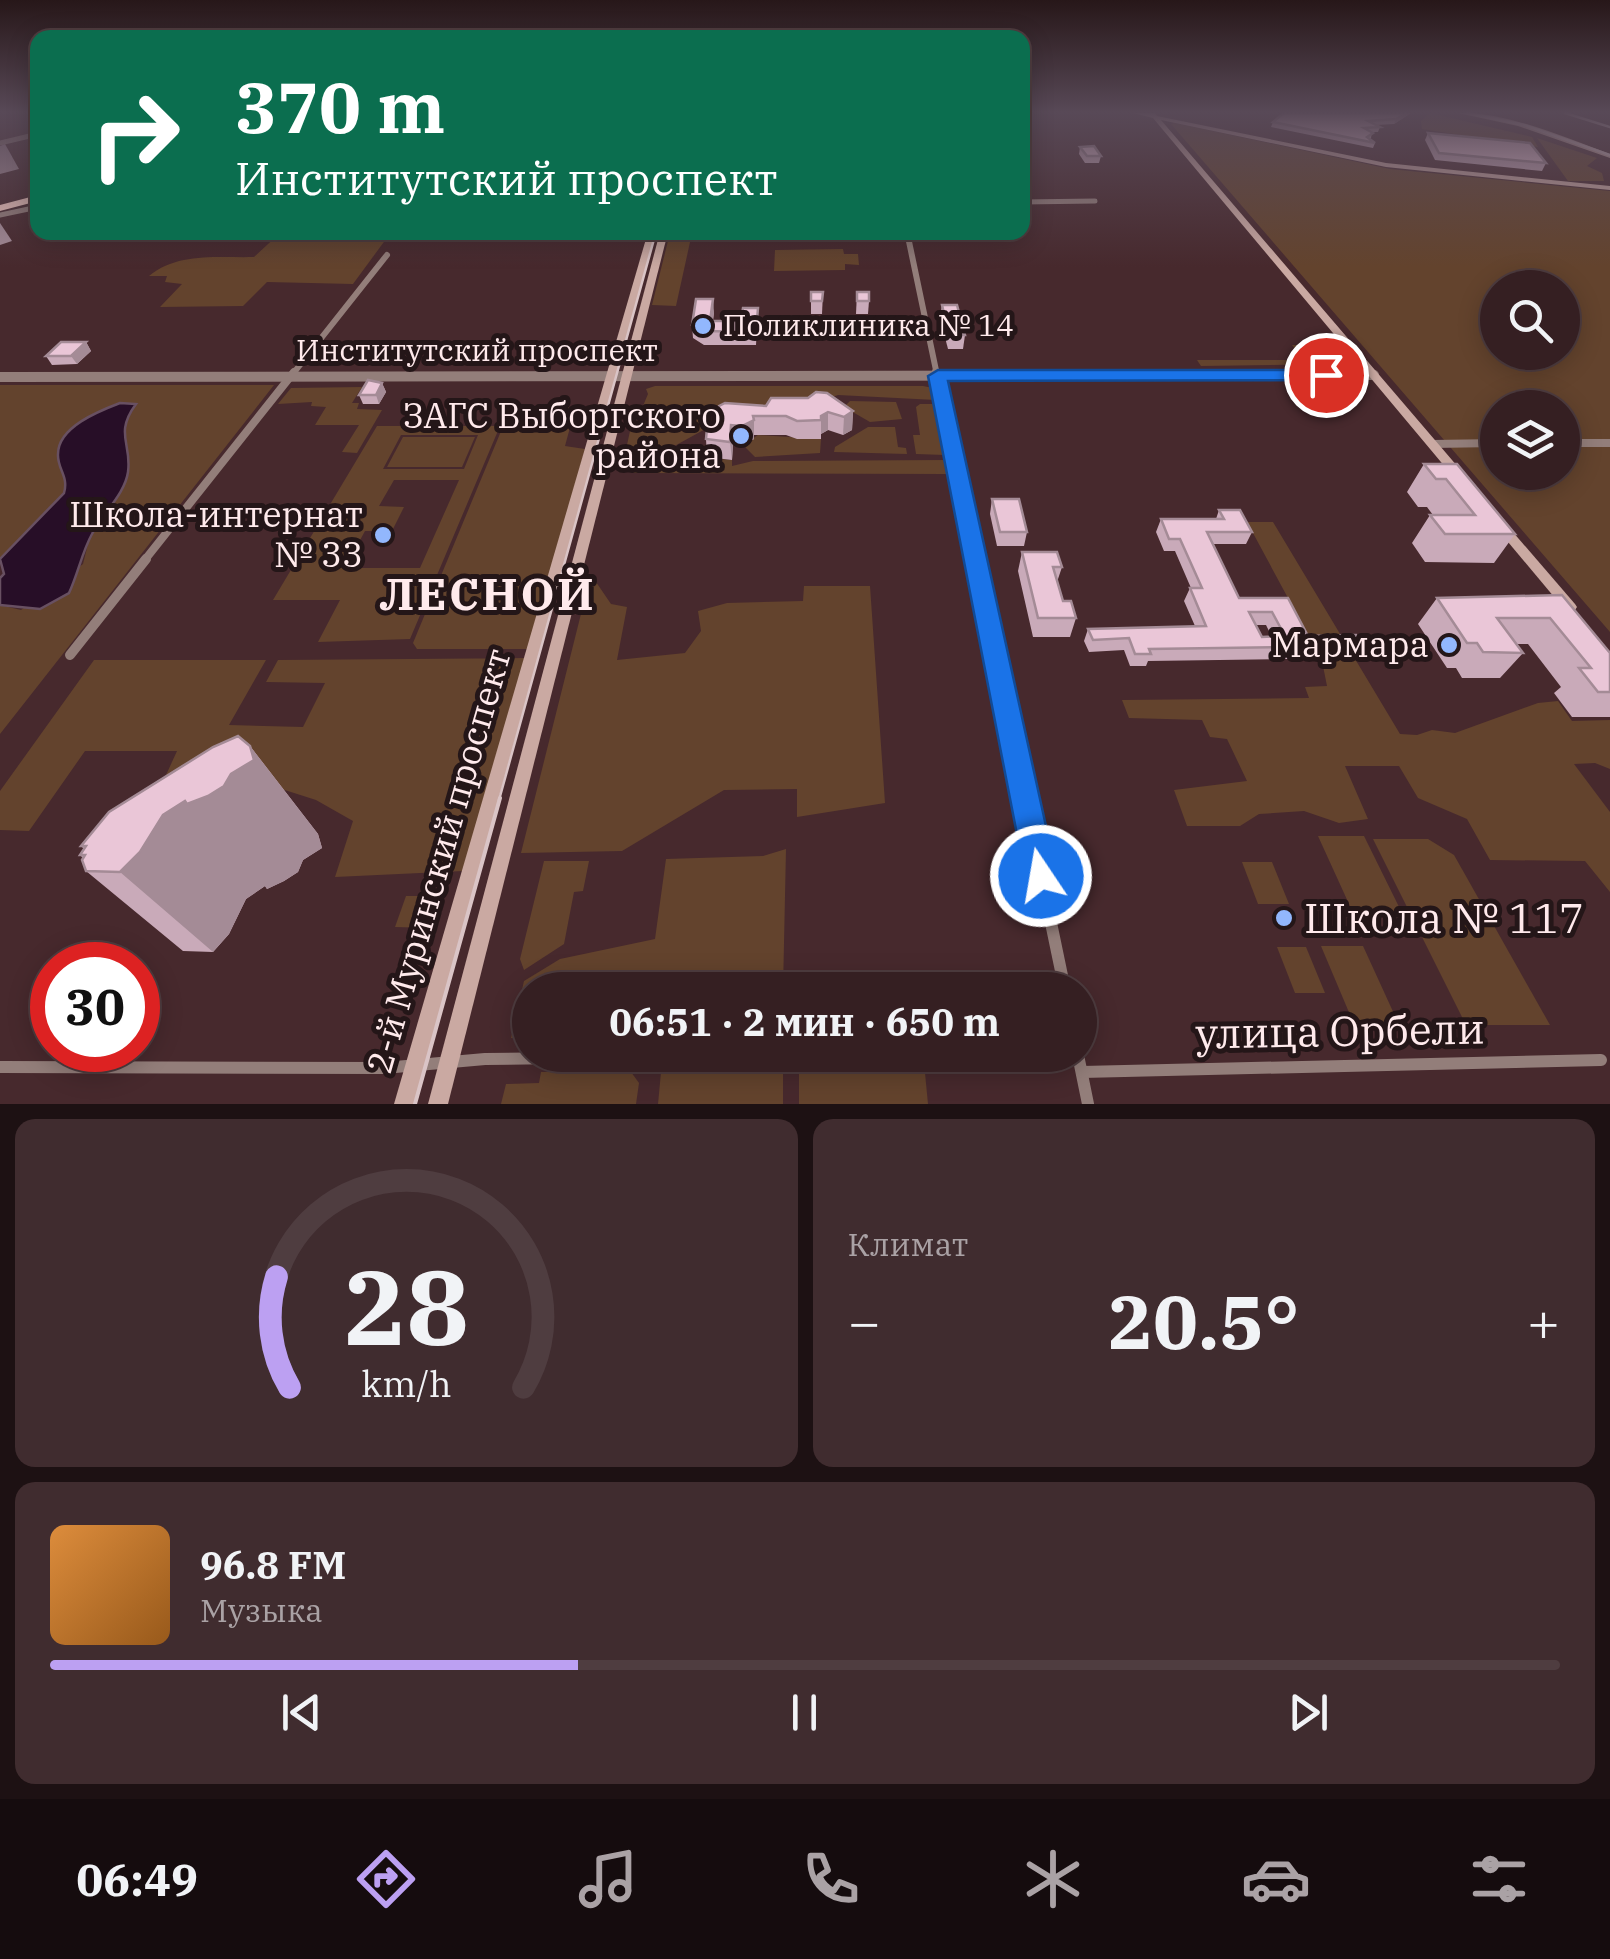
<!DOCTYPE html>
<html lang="ru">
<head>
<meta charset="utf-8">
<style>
  body { margin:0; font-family:"IBM Plex Serif",serif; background:#402c2f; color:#f1f3f6; height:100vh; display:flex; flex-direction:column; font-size:38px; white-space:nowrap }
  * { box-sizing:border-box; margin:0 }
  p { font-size:32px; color:#aaa2a5 }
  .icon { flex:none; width:55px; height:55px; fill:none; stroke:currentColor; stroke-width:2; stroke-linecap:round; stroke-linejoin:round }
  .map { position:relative; height:1104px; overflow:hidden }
  .sheet { display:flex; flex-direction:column; gap:15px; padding:15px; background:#1d1113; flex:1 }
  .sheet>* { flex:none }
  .banner { position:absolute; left:30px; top:30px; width:1000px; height:210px; border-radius:20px; box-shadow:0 5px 25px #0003,0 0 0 2px #4f3d40; background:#0b6e4f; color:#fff; overflow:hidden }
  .buttons { position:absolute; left:1480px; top:270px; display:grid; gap:20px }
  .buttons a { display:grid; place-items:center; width:100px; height:100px; border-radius:50%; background:#351f22; box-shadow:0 5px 25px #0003,0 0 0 2px #4f3d40; font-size:50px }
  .speed { position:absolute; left:30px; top:942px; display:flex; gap:20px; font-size:50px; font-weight:700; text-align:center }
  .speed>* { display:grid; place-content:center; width:130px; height:130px; border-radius:50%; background:#351f22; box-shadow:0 5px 25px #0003,0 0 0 2px #4f3d40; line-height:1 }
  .speed .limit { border:15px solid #d22; background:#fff; color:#111 }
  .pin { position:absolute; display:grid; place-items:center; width:85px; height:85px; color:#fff; margin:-42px; border:5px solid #fff; border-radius:50%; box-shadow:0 2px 10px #0007 }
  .me { position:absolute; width:110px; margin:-55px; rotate:348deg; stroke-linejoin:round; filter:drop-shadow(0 0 8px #0008) }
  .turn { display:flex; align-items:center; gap:35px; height:210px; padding:0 40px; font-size:45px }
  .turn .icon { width:130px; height:130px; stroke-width:2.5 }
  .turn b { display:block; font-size:70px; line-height:85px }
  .big { font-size:75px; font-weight:700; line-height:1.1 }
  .sheet .card { flex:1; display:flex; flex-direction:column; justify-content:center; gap:15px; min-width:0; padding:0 35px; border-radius:20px; background:#402c2f }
  .sheet .dial { align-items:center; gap:0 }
  .dial svg { height:260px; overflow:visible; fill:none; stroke:#4f3d40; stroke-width:7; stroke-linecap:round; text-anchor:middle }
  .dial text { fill:#f1f3f6; stroke:none }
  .song { display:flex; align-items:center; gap:30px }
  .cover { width:120px; height:120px; border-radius:15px; background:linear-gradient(135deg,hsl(30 70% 55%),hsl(30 70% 35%)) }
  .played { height:10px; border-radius:5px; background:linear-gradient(90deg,#bca0f2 35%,#4f3d40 35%) }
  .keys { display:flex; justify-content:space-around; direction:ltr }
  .heat { display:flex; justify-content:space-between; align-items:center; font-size:55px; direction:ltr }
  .sheet .tiles { flex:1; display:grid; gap:15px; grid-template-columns:1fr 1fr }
  .card:last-child { grid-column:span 2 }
  .trip { position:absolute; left:512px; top:972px; width:585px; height:100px; border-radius:50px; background:#351f22; box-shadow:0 5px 25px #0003,0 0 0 2px #4f3d40; font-weight:700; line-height:100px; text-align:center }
  .menu { display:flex; height:160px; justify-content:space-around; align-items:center; background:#150c0e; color:#aaa2a5 }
  .menu .icon { width:70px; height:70px }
  .menu .selected { color:#bca0f2 }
  .menu b { font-size:45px; color:#f1f3f6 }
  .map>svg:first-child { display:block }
</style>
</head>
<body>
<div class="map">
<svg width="1610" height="1104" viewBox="0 0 1610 1104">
  <rect width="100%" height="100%" fill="#47292d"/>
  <g fill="#63432d" fill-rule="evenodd">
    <path d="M1430 113 1532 137 1538 147 1422 129 1421 121Z"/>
    <path d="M1175 123 1390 169 1610 191V632L1171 124ZM1498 288H1562V352H1498ZM1498 408H1562V472H1498Z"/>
    <path d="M1537 138 1597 158 1587 166 1602 173 1604 181H1568Z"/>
    <path d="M381 232 389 235 353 284 267 282 243 306 160 307 182 284 165 282 167 276H149C178 252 218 258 254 257L280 233Z"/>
    <path d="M670 233H692L676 306 652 305Z"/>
    <path d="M843 249 844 254H858L859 265 845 264V270L774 271 775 250Z"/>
    <path d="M1292 345H1303L1317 362H1338L1328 348 1332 345 1346 364 1201 366 1197 360H1303Z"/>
    <path d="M0 385H274L0 734V605L21 610 83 564 90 536 123 487 127 454 123 442 125 424 136 405 61 466 67 481 64 493 0 559Z"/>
    <path d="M655 386H923L933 388 936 400 838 395 810 405H749L629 471 622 468 630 431 639 428V419L643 417 640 413 648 394 646 389Z"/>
    <path d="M362 387 352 403H359L357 409 382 410 357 453 342 452 359 425H315L326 407 311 406 312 402 278 404 291 388Z"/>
    <path d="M850 401 896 402 902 419 870 422 844 407Z"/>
    <path d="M568 404 572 420 565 446 585 449 529 649H417L413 643 504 424H512L519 408Z"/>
    <path d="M920 404H937L945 455 916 454 913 435H920L916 407Z"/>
    <path d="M377 426H500L410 639 318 642 340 600H273ZM401 435H478L464 469H383ZM394 480H459L420 568H345L365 531H392L404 507 379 506Z"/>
    <path d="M868 427H895L898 447 906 448 907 454 834 452 835 447Z"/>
    <path d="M758 435 821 439 820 453 755 457 743 445Z"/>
    <path d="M403 437H475L462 467H387Z"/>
    <path d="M687 444 709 446 708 458 732 460V466L753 461 947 460 949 474 633 473Z"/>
    <path d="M1247 522H1273L1400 734 1417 735 1432 730 1455 733 1538 703 1558 701 1572 721 1610 720V769L1595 763 1574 764 1610 812V892L1585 861 1490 860 1467 819 1418 798 1399 766H1345L1368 819 1339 823 1304 811 1259 814 1240 826H1187L1174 790 1247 781 1227 739 1210 737 1202 720 1129 718 1122 700 1309 698 1305 687 1327 686 1322 661Z"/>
    <path d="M589 582H596L611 604 627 607 617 660 685 653 701 631 698 611 727 603 803 601 804 586H870L885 803 797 817V789L724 790 622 851 521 853Z"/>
    <path d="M526 658 463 871 335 877 353 821 316 800 269 785 140 832 177 751H85L29 831 0 830V791L94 660H266L229 725 303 727 325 683 266 682 278 660Z"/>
    <path d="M1318 836H1364L1403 915H1354Z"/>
    <path d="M1373 839H1428L1454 855 1550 1025H1466Z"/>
    <path d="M786 849 783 990H530V1038H511L524 981 560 959 655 939 666 859 763 856Z"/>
    <path d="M544 861H589L583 891 574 892 564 944 524 970 520 959Z"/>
    <path d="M1242 862H1272L1289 904H1258Z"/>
    <path d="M406 896H439L429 928 395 927Z"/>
    <path d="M1321 946H1363L1401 1029H1356Z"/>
    <path d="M1277 947H1306L1325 993H1295Z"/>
    <path d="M541 1072H631L639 1083 636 1104H501L506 1084 539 1083Z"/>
    <path d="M661 1072H783V1104H658Z"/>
    <path d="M799 1072 925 1073 928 1104H799Z"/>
  </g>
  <path fill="#270e27" stroke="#685062" stroke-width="2.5" d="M120 403 136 404C114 434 132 443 128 472 125 494 102 514 92 534 82 552 78 574 69 593L40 609 0 605V578L4 574 0 559 64 493C69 476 57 469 58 454 58 427 99 411 120 403Z"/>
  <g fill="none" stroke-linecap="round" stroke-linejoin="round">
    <g stroke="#937e7a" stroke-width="5">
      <path d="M0 143 38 134"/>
      <path d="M1022 202 1095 201"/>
      <path d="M0 215 38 207"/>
    </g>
    <g stroke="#937e7a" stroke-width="6">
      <path d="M907 232 937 375"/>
      <path d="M292 375 387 255"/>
    </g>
    <g stroke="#937e7a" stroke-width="8">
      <path d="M936 372 976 561"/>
      <path d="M1562 443H1610"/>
      <path d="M1432 444 1498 443"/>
      <path d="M144 561 294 372"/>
    </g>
    <g stroke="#937e7a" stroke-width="10">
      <path d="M975 559 1025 800"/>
      <path d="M70 655 146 559"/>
    </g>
    <g stroke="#937e7a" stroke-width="12">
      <path d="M1025 798 1065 990"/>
      <path d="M1078 1055 1088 1104"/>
      <path d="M0 1067 384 1068 485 1059 775 1055"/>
      <path d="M1082 1072 1601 1060"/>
    </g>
    <path stroke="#937e7a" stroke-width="10" d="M0 377 1374 375"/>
    <g fill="#caa9a2" fill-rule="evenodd">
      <path d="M1133 113H1155L1157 116 1386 163 1610 186V190L1386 167 1161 120 1464 474 1466 477 1464 480H1456L1153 118Z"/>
      <path d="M1458 113C1505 111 1566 138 1610 154V158L1518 126Z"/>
      <path d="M648 232H656L414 1104H394Z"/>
      <path d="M660 232H668L448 1104H428Z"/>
      <path d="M1502 523 1506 524 1575 604 1577 607 1575 610H1565L1498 530 1496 527Z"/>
    </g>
    <path fill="#f4cac1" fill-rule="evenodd" d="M38 195V201L0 211V205Z"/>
    <g stroke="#dac4c6" stroke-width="2.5">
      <path d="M1467 113 1524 125 1610 155"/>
      <path d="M499 800 656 232"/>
    </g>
    <path stroke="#dac4c6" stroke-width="4" d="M415 1104 500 798"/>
    <path stroke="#dac4c6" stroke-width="2.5" d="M1565 113 1610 127"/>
  </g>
  <g fill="#c9aab9" fill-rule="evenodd">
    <path d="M1284 113H1411L1394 124 1375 125 1380 127 1378 132H1372L1371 138 1370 139 1375 143 1373 148 1271 127 1273 122Z"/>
    <path d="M1428 133 1546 163 1542 171 1435 160 1425 140Z"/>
    <path d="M1080 147 1101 156 1099 163H1085L1079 154Z"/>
    <path d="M811 292H823L822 314H811Z"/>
    <path d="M857 292 869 301 868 314H856Z"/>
    <path d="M942 305 965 335 963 349H948L940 318Z"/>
    <path d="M758 308 756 345H704L693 338 692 325 714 312 713 321H741Z"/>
    <path d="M86 342 91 351 77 364 52 365 46 356Z"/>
    <path d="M382 383 386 392 379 404H363L359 395Z"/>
    <path d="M808 398 853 411 852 430 843 435 828 430 821 434V439H797L786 435H754V439L743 445 733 444 732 460 707 457 706 439 766 406Z"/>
    <path d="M1424 464H1457L1515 534 1494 563 1425 562 1412 543 1430 515H1433L1427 507H1418L1407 492Z"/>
    <path d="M992 499 1027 532 1024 546H997L990 514Z"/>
    <path d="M1219 510 1252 532 1246 544H1213L1239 598H1288L1308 636 1362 646 1354 658 1148 661 1146 666H1130L1124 650 1089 652 1084 641 1088 629 1195 626 1184 601 1190 588H1191L1175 551H1164L1156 532 1161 519H1216ZM1256 625H1266L1272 637H1262Z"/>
    <path d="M1022 552 1062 567 1057 582 1063 601 1076 618 1070 637H1033L1018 571Z"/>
    <path d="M1562 595 1610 653V717H1572L1554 693 1561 687 1528 644H1516L1523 653 1500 678H1462L1456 668H1447L1418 624 1437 598Z"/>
    <path d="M250 746 318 834 322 848 303 860 298 872 284 881 267 889 265 886 246 899 229 934 213 952 183 951 86 871 83 858 80 855 84 849 81 846Z"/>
  </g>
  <g fill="#a48b96">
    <path d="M1407 113H1411L1394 124 1396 119Z"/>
    <path d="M5 144 19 169 0 174V146Z"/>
    <path d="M0 223 12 241 0 245Z"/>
    <path d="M713 299 714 312 711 334 710 321Z"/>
    <path d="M86 342 91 351 77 364 71 356Z"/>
    <path d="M382 383 386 392 379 404 376 395Z"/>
    <path d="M853 411 852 430 843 435 844 417Z"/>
    <path d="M828 412V430L821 434V416Z"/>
    <path d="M754 420V439L743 445 742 426Z"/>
    <path d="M731 425 733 444 732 460 730 442Z"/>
    <path d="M250 746 318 834 322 848 303 860 298 872 284 881 267 889 265 886 246 899 229 934 213 952 120 872 163 815 231 774Z"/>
  </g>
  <g fill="#eac6d7" stroke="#a48b96" stroke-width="2.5" fill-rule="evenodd">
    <path d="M1284 113H1407L1396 119 1368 121 1380 127 1364 128 1373 133 1367 137 1375 143 1273 122Z"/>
    <path d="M1428 133 1530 143 1546 163 1439 153Z"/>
    <path d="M1094 146 1101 156H1087L1080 147Z"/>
    <path d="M811 292H823L822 301H811Z"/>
    <rect x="857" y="292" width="12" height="9"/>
    <path d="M696 299H713L710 321H741L743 308H758L756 332 703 331 692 325Z"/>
    <path d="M942 305H957L965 335H949Z"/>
    <path d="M61 342H86L71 356H46Z"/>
    <path d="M368 380 382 383 376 395H359Z"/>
    <path d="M816 392 827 393 853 411 844 417 828 412 821 416V420L797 421 786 416H753L754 420 742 426 731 425 730 442 706 439 707 428 717 422 719 406 725 403 766 406 771 398H808Z"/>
    <path d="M1424 464H1457L1515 534H1445L1430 515H1475L1446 479H1436Z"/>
    <path d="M992 499H1019L1027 532H1000Z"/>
    <path d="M1219 510H1240L1252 532H1207L1239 598H1288L1308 636 1356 635 1362 646 1149 649 1151 654H1135L1129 638 1093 640 1088 629 1206 626 1190 588H1202L1180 539H1169L1161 519H1224ZM1249 612H1272L1285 636 1262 637Z"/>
    <path d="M1022 552H1057L1062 567H1053L1063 601H1071L1076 618H1038Z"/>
    <path d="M1562 595 1610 653V692H1598L1579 668H1591L1550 618H1497L1523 653 1483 652 1477 643H1467L1437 598Z"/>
    <path d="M238 736 250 746 254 760 231 774 224 786 208 796 187 804 185 801 163 815 140 852 120 872 86 871 82 860 85 855H80L86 846H81L109 812 213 747Z"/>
  </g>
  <linearGradient id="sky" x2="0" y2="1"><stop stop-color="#271719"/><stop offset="0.42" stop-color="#584957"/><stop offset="1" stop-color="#584957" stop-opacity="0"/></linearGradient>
  <rect width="1610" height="267" fill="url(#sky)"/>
  <path fill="#1a73e8" stroke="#114b97" stroke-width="2.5" d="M938 370H1326L1335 375 1326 380 948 381 1057 876 1052 887 1041 892 1030 887 1025 876 928 376Z"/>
  <g fill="#92b7fd" stroke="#241618" stroke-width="4">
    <circle cx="703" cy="326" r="10"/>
    <circle cx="741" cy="436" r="10"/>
    <circle cx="383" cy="535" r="10"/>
    <circle cx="1449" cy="645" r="10"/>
    <circle cx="1284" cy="918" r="10"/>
  </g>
  <g text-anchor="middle" stroke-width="10" stroke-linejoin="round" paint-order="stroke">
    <g font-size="30" fill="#ffeaec" stroke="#241618" text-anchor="start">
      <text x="723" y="336">Поликлиника № 14</text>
    </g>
    <g font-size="30" fill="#ffeaec" stroke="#241618">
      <text x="477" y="361">Институтский проспект</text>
    </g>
    <g font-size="35" fill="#ffeaec" stroke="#241618" text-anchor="end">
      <text x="721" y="428">ЗАГС Выборгского<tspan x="721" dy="40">района</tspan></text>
      <text x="363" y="527">Школа-интернат<tspan x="363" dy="40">№ 33</tspan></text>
      <text x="1429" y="657">Мармара</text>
    </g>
    <g font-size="35" fill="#ffeaec" stroke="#241618">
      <text transform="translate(439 861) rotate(-74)" y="12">2-й Муринский проспект</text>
    </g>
    <g font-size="42" fill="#ffeaec" stroke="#241618" text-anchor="start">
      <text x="1304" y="933">Школа № 117</text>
    </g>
    <g font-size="42" fill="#ffeaec" stroke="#241618">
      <text transform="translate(1340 1031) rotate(-1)" y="15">улица Орбели</text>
    </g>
    <g font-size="45" font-weight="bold" letter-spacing="2.5" fill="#ffeaec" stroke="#241618">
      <text x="488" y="610">ЛЕСНОЙ</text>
    </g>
  </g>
</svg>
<div class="buttons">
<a><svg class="icon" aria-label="search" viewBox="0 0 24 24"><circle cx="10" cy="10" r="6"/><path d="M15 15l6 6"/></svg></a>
<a><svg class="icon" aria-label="layers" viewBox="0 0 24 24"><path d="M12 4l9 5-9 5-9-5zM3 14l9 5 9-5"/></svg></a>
</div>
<div class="speed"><div class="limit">30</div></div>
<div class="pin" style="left:1326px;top:375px;background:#d93025"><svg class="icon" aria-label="arrive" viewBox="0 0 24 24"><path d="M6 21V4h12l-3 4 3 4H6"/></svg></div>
<svg class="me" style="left:1041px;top:876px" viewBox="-20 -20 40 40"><circle r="17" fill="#1a73e8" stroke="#fff" stroke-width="3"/><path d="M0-11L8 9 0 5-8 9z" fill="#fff"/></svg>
<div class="trip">06:51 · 2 мин · 650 m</div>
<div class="banner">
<div class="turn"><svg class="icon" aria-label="right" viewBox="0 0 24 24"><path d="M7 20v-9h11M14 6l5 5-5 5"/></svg><div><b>370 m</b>Институтский проспект</div></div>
</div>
</div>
<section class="sheet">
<div class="tiles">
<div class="card dial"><svg viewBox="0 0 100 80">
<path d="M14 69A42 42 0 1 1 86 69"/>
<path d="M14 69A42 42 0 0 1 10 35" stroke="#bca0f2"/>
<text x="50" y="56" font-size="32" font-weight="700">28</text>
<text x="50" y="72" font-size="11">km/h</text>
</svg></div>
<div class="card"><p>Климат</p>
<div class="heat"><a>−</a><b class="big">20.5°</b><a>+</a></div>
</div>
<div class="card">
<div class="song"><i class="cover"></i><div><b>96.8 FM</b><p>Музыка</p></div></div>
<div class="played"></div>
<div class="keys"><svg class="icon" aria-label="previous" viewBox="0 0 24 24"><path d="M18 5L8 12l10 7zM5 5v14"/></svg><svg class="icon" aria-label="pause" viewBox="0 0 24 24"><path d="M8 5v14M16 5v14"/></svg><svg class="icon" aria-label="next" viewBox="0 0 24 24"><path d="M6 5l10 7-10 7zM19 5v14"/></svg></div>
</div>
</div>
</section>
<nav class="menu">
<b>06:49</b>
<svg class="icon selected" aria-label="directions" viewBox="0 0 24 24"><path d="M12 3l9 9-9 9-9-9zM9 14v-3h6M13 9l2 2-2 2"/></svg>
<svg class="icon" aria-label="music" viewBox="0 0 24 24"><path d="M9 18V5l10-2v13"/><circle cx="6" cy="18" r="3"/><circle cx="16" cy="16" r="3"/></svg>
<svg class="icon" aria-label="phone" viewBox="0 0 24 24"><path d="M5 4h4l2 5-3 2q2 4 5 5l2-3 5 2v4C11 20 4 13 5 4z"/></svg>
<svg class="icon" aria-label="climate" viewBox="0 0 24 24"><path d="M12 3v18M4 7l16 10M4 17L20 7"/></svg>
<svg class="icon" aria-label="car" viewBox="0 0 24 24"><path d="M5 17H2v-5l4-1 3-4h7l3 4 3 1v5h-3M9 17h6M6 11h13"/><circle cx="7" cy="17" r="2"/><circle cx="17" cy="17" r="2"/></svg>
<svg class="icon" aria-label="filters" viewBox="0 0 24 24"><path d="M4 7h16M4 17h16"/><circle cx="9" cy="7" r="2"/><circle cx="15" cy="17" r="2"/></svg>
</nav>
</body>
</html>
